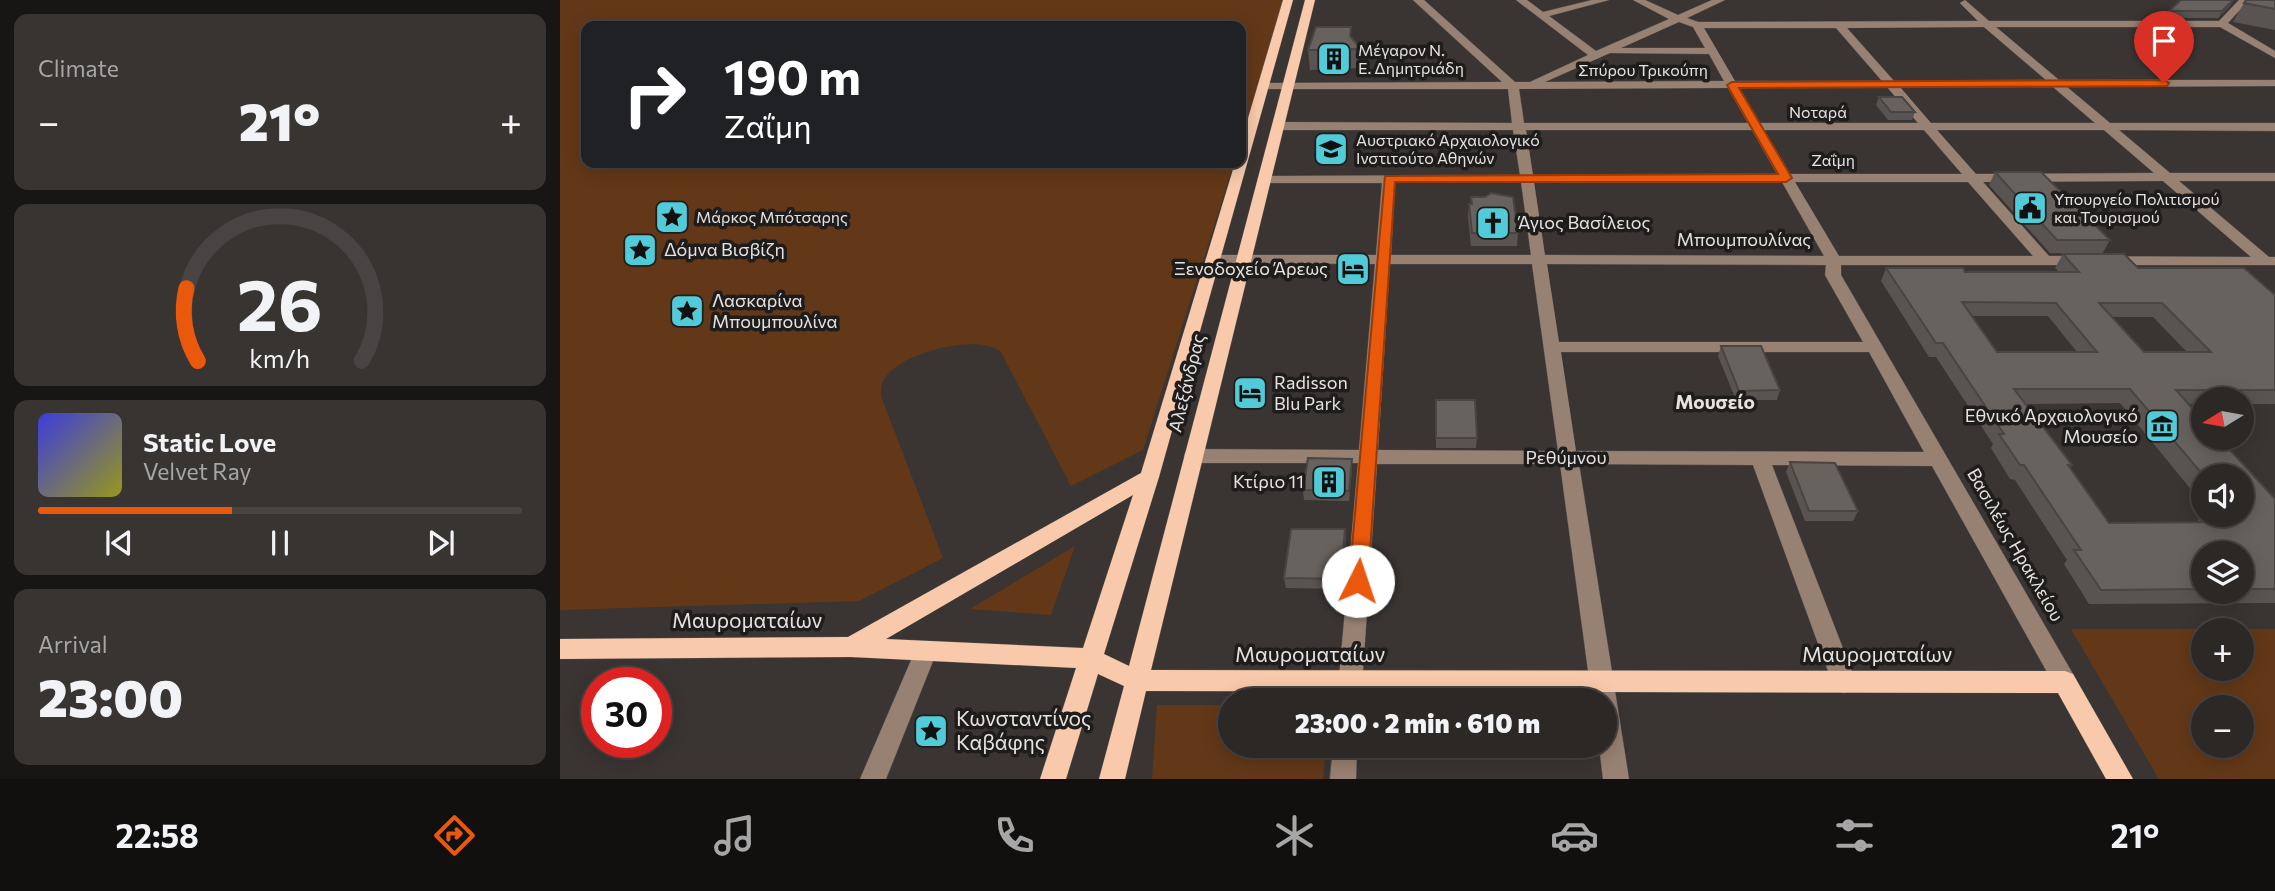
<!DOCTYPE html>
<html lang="en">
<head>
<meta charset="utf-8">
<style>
  body { margin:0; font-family:Commissioner,sans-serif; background:#383432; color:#f1f3f6; height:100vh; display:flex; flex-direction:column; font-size:26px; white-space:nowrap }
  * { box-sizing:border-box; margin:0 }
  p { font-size:23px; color:#a6a6a7 }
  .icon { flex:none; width:38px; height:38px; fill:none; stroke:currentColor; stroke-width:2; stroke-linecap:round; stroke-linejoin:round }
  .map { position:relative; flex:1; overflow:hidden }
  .drawer { display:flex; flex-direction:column; gap:14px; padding:14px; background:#181615; width:560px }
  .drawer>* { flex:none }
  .hud { position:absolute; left:21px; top:21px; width:665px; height:147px; border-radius:14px; box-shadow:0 4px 18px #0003,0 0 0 2px #484443; background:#202124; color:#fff; overflow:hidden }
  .needle { width:46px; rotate:259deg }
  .controls { position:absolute; left:1631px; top:387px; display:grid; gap:14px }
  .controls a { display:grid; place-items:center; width:63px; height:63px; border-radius:50%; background:#2c2826; box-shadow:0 4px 18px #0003,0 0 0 2px #484443; font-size:35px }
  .speed { position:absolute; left:21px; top:667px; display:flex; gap:14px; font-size:35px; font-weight:700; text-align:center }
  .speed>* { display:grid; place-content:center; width:91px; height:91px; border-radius:50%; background:#2c2826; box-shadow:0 4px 18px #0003,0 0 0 2px #484443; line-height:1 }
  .speed .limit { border:10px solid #d22; background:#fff; color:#111 }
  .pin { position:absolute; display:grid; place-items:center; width:60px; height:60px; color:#fff; margin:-72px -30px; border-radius:50% 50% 50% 0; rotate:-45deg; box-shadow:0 0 7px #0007 }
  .pin .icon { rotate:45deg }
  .me { position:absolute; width:77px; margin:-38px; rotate:4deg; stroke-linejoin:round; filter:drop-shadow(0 0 5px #0008) }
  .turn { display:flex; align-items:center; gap:24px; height:147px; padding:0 28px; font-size:32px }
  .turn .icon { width:91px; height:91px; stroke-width:2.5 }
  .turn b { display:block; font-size:49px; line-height:60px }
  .big { font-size:52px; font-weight:800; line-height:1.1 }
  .drawer .widget { flex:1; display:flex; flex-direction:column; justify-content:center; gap:10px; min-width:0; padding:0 24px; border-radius:14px; background:#383432 }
  .drawer .dial { align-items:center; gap:0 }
  .dial svg { height:182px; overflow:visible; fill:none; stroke:#484443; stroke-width:7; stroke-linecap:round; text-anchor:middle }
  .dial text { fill:#f1f3f6; stroke:none }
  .song { display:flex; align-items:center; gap:21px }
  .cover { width:84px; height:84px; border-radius:10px; background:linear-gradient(135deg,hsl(240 70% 55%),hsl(60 70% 35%)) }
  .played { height:7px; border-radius:4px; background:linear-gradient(90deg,#ea580c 40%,#484443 40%) }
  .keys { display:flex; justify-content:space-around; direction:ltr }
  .heat { display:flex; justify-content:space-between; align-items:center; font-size:38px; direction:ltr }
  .trip { position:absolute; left:658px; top:688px; width:399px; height:70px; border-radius:35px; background:#2c2826; box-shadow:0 4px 18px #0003,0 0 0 2px #484443; font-weight:800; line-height:70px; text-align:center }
  .dock { display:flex; height:112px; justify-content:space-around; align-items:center; background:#12100f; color:#a6a6a7 }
  .dock .icon { width:49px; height:49px }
  .dock .current { color:#ea580c }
  .dock b { font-size:32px; color:#f1f3f6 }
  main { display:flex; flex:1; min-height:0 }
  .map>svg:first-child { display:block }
</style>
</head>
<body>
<main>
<section class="drawer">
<div class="widget"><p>Climate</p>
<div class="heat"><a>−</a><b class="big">21°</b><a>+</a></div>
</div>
<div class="widget dial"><svg viewBox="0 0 100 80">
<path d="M14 69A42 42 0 1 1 86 69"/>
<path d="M14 69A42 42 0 0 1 9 37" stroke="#ea580c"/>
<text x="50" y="56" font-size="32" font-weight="700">26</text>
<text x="50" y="72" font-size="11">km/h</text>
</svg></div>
<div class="widget">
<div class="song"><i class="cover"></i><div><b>Static Love</b><p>Velvet Ray</p></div></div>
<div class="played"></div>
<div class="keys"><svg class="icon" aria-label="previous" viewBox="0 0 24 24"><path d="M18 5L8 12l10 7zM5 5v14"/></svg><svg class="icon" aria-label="pause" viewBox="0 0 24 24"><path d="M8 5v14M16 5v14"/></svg><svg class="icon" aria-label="next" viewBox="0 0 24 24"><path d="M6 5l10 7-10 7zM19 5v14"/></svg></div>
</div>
<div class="widget"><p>Arrival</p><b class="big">23:00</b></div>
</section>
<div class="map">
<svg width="1715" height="779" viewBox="0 0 1715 779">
  <rect width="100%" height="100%" fill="#3a3532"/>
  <g fill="#633818" fill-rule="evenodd">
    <path d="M0 0H720L725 3 681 142V26H26V163H674L583 450 511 486 441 352C417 333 346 352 327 375 321 381 321 388 321 396L383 558 299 601 0 610Z"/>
    <path d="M515 546 491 615 410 609Z"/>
    <path d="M1511 629H1715V779H1599ZM1682 630V668H1643V630ZM1643 707H1682V746H1643Z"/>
    <path d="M597 705H670V746H766L763 779H592Z"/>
  </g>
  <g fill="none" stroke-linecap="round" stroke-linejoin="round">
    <g stroke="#55514e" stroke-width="1">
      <g id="minor">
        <path d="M853 0H864L955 82H970L1028 55 956 0H967L983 12 1032 0H1049L989 16 1036 51 1109 19 1073 0H1085L1118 15 1152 0H1165L1127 18 1138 22 1418 21 1400 3 1405 0 1429 21H1659L1679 0H1689L1668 23 1715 51V58L1660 27H1436L1499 80H1715V86L1507 87 1550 123H1715V131L1559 130 1610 173H1715V181H1619L1709 257H1715V265H1281V275L1513 674 1517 682 1513 690 1505 693 1497 690 1372 466 1212 465 1296 682 1292 690 1284 693 1276 690 1272 682 1193 465 1019 464 1069 779H1043L1039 746H1045V700H1032L1000 464H817L801 700H777L798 463H633L626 461 624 456 626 451 633 449 799 450 815 264 652 263 645 259 652 255H816L822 183H705L698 179 700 176 960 175 953 130H718L712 126 718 122 952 123 948 89H703L697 86 703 83 942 82ZM1119 22 1133 27 1145 48H1061ZM1424 27 1486 80 1334 81 1287 28ZM1144 28H1276L1322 81H1175ZM1050 53 1149 54 1164 81 985 82ZM1327 87 1358 123H1200L1179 88ZM1340 87H1493L1535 123H1371ZM1168 88 1188 123H964L959 89ZM966 130H1192L1217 174 973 175ZM1204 130H1364L1402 174H1230ZM1377 130H1544L1594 173 1416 174ZM1603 181 1691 257 1489 256 1423 182ZM961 182 971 255H831L835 183ZM974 182H1222L1264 256 985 255ZM1235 182H1408L1473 256H1279ZM830 264H972L998 451 818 450ZM987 264 1266 265 1265 275 1303 342H999ZM1001 352H1309L1364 452 1016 451Z"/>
        <path d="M366 641 374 644 377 651 326 779H300L358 644Z"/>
        <path d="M773 746H797L796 779H770Z"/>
      </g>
    </g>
    <g stroke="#55514e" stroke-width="1">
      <path id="major" d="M723 0H733L599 477 544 654 569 666 745 0H755L591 670 1505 671 1513 674 1573 779H1546L1498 693 586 691 565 779H539L564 686 538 674 506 779H480L516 668 291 657 0 659V639L288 637 581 473 675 163H681V142ZM573 495 523 648 326 639Z"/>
    </g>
    <use href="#minor" fill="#978172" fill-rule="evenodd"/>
    <use href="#major" fill="#f8caab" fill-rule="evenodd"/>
  </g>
  <g fill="#595451" fill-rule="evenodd">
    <path d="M1673 0 1670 6 1658 18H1605L1609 11Z"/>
    <path d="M1715 0V30L1673 22 1684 3Z"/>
    <path d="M792 38 801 49 802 68 750 70 748 50Z"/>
    <path d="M1319 97 1355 112 1352 120H1328L1316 105Z"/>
    <path d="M1435 172 1550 240 1542 254 1490 253 1429 185Z"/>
    <path d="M911 197 958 233 957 246H911L908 217 909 204H911Z"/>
    <path d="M1503 254 1715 295V404H1682V399H1643V404H1629L1715 499V603L1529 604 1504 564 1507 560 1455 480 1450 479 1431 448 1433 444 1376 357H1369L1321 281 1326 268 1405 272H1499L1495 268ZM1412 316H1488L1517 352H1437ZM1552 317H1593L1627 352H1584ZM1560 403 1643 504V476L1682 514H1643L1638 520 1640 522 1549 523 1510 468 1512 465 1465 404ZM1643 553H1682V592H1643Z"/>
    <path d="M1161 346 1220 390 1217 400H1176L1158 356Z"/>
    <path d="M876 400 917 438 916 448H876Z"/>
    <path d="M792 459V469L789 501 744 500 743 490Z"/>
    <path d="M1230 462 1298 511 1293 521H1245L1226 472Z"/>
    <path d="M785 529 786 539 782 589 726 588 724 578Z"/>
  </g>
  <g fill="#484542">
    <path d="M1673 0 1670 6 1658 18 1662 11Z"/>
    <path d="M792 459V469L789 501V491Z"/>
    <path d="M785 529 786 539 782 589 781 579Z"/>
  </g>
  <g fill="#67625e" stroke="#484542" stroke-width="2" fill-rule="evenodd">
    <path d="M1621 0H1673L1662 11H1609Z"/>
    <path d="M1686 0H1715V9L1684 3Z"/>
    <path d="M756 27H791L790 36 801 49 748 50Z"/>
    <path d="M1319 97H1342L1355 112H1331Z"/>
    <path d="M1435 172H1481L1550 240H1497Z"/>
    <path d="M931 193 953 197 958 233H912L909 204H912L911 197H925Z"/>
    <path d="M1503 254H1564L1578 268H1684L1715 295V390H1616L1643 420V438H1659L1715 499V589H1682V553H1643V589L1541 590 1514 550H1521L1464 465H1460L1439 434H1444L1383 343H1376L1326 268H1403L1405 272H1519ZM1402 302 1496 303 1537 352H1437ZM1539 303H1602L1651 352H1584ZM1454 389H1570L1644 476H1682V514H1658L1665 522 1549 523 1508 465H1512Z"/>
    <path d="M1161 346H1201L1220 390 1179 391Z"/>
    <path d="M876 400H915L917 438H876Z"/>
    <path d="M748 458 792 459 789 491 743 490Z"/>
    <path d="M1230 462 1275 463 1298 511H1249Z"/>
    <path d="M731 529H785L781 579 724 578Z"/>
  </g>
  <path fill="#ea580c" stroke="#983908" stroke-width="2" d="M1604 80 1609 83 1607 86 1179 88 1232 178 1226 182H835L808 581 805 587 798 589 791 587 789 581 825 176 1218 174 1167 85 1172 82Z"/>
  <defs>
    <g id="building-square" transform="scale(1.75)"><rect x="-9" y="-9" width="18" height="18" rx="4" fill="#52cbd9" stroke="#1f1d1c"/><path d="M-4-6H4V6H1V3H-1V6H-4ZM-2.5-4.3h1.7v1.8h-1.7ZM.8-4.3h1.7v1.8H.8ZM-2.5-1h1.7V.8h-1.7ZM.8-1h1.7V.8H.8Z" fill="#111"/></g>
    <g id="university-square" transform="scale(1.75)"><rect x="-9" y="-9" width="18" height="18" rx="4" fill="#52cbd9" stroke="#1f1d1c"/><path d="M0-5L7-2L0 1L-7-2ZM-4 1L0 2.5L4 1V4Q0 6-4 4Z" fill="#111"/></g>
    <g id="civic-square" transform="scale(1.75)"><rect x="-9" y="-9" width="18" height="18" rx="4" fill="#52cbd9" stroke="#1f1d1c"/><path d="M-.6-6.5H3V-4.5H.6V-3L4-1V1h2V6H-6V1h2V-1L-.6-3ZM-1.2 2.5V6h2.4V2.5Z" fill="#111"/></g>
    <g id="sight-square" transform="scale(1.75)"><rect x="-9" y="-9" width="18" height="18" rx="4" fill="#52cbd9" stroke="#1f1d1c"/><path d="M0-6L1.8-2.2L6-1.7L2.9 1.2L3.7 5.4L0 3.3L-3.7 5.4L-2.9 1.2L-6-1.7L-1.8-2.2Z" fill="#111"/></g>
    <g id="church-square" transform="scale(1.75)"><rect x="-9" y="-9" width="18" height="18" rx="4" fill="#52cbd9" stroke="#1f1d1c"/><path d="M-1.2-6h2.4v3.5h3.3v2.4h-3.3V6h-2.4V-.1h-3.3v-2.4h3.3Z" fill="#111"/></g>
    <g id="hotel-square" transform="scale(1.75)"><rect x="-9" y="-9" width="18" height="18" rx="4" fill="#52cbd9" stroke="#1f1d1c"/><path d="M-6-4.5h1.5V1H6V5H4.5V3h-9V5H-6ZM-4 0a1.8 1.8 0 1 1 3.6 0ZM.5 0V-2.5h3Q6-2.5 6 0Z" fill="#111"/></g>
    <g id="museum-square" transform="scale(1.75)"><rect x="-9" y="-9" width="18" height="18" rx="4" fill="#52cbd9" stroke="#1f1d1c"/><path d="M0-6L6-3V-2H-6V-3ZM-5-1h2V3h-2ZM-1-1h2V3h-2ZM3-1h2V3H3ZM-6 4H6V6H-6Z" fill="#111"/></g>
  </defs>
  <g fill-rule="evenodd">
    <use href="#building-square" x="774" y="59"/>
    <use href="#university-square" x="771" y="149"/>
    <use href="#civic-square" x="1470" y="208"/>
    <use href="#sight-square" x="112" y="217"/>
    <use href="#church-square" x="933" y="223"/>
    <use href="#sight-square" x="80" y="250"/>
    <use href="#hotel-square" x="793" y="269"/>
    <use href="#sight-square" x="127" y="311"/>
    <use href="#hotel-square" x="690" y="393"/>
    <use href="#museum-square" x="1602" y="426"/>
    <use href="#building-square" x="769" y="482"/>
    <use href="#sight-square" x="371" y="731"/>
  </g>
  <g text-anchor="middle" stroke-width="7" stroke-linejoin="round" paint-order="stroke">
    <g font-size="16" fill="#e5e2e0" stroke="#1f1d1c" text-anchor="start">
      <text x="798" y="56">Μέγαρον Ν.<tspan x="798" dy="18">Ε. Δημητριάδη</tspan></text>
      <text x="796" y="146">Αυστριακό Αρχαιολογικό<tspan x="796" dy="18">Ινστιτούτο Αθηνών</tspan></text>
      <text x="1494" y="205">Υπουργείο Πολιτισμού<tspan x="1494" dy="18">και Τουρισμού</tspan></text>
      <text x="136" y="223">Μάρκος Μπότσαρης</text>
    </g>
    <g font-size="16" fill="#e5e2e0" stroke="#1f1d1c">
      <text x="1083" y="76">Σπύρου Τρικούπη</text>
      <text x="1258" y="118">Νοταρά</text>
      <text x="1273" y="166">Ζαΐμη</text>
    </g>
    <g font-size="18" fill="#e5e2e0" stroke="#1f1d1c" text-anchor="start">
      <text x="958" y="229">Άγιος Βασίλειος</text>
      <text x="104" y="256">Δόμνα Βισβίζη</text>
      <text x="768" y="275" text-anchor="end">Ξενοδοχείο Άρεως</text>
      <text x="152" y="307">Λασκαρίνα<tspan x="152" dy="21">Μπουμπουλίνα</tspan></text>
      <text x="714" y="389">Radisson<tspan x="714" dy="21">Blu Park</tspan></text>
      <text x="1578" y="422" text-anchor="end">Εθνικό Αρχαιολογικό<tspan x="1578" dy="21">Μουσείο</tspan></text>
      <text x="744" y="488" text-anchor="end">Κτίριο 11</text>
    </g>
    <g font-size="18" fill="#e5e2e0" stroke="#1f1d1c">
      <text x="1184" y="246">Μπουμπουλίνας</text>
      <text transform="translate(627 383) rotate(-76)" y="6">Αλεξάνδρας</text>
      <text x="1006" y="464">Ρεθύμνου</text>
      <text transform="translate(1455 545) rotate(60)" y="6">Βασιλέως Ηρακλείου</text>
    </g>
    <g font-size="19" font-weight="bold" fill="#e5e2e0" stroke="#1f1d1c">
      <text x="1155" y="409">Μουσείο</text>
    </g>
    <g font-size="21" fill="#e5e2e0" stroke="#1f1d1c">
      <text x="187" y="628">Μαυροματαίων</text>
      <text x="750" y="662">Μαυροματαίων</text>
      <text x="1317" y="662">Μαυροματαίων</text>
    </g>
    <g font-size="21" fill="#e5e2e0" stroke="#1f1d1c" text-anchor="start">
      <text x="396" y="726">Κωνσταντίνος<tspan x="396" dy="24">Καβάφης</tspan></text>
    </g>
  </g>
</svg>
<div class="controls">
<a><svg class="needle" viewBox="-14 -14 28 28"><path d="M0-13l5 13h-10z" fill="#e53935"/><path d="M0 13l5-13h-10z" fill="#a6a6a7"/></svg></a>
<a><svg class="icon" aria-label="sound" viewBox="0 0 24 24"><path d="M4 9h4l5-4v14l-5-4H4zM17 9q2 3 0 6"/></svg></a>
<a><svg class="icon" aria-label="layers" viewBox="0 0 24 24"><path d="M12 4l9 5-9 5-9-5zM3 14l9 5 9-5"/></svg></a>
<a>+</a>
<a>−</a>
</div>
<div class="speed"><div class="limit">30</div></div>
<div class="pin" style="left:1604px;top:83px;background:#d93025"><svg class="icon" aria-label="arrive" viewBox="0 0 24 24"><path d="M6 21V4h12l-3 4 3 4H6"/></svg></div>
<svg class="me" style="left:798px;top:581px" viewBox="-20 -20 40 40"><circle r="19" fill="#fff"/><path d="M0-13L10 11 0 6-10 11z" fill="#ea580c"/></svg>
<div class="trip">23:00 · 2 min · 610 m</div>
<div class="hud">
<div class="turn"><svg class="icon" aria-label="right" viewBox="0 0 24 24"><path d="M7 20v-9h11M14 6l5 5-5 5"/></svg><div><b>190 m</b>Ζαΐμη</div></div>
</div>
</div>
</main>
<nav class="dock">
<b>22:58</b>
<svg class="icon current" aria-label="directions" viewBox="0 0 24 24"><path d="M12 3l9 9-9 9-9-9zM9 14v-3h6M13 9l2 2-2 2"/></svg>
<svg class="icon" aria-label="music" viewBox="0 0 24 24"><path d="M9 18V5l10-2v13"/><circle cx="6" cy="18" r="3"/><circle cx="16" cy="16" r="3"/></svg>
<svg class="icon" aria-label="phone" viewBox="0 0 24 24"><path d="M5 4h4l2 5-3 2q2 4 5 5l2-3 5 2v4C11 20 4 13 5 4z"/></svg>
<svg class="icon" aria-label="climate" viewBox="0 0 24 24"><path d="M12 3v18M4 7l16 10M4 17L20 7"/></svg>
<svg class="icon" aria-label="car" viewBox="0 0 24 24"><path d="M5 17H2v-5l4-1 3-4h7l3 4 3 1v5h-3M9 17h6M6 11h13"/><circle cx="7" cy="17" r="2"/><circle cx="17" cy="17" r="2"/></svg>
<svg class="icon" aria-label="filters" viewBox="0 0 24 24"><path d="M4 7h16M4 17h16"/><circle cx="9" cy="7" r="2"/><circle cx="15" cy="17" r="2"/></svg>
<b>21°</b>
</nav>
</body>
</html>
